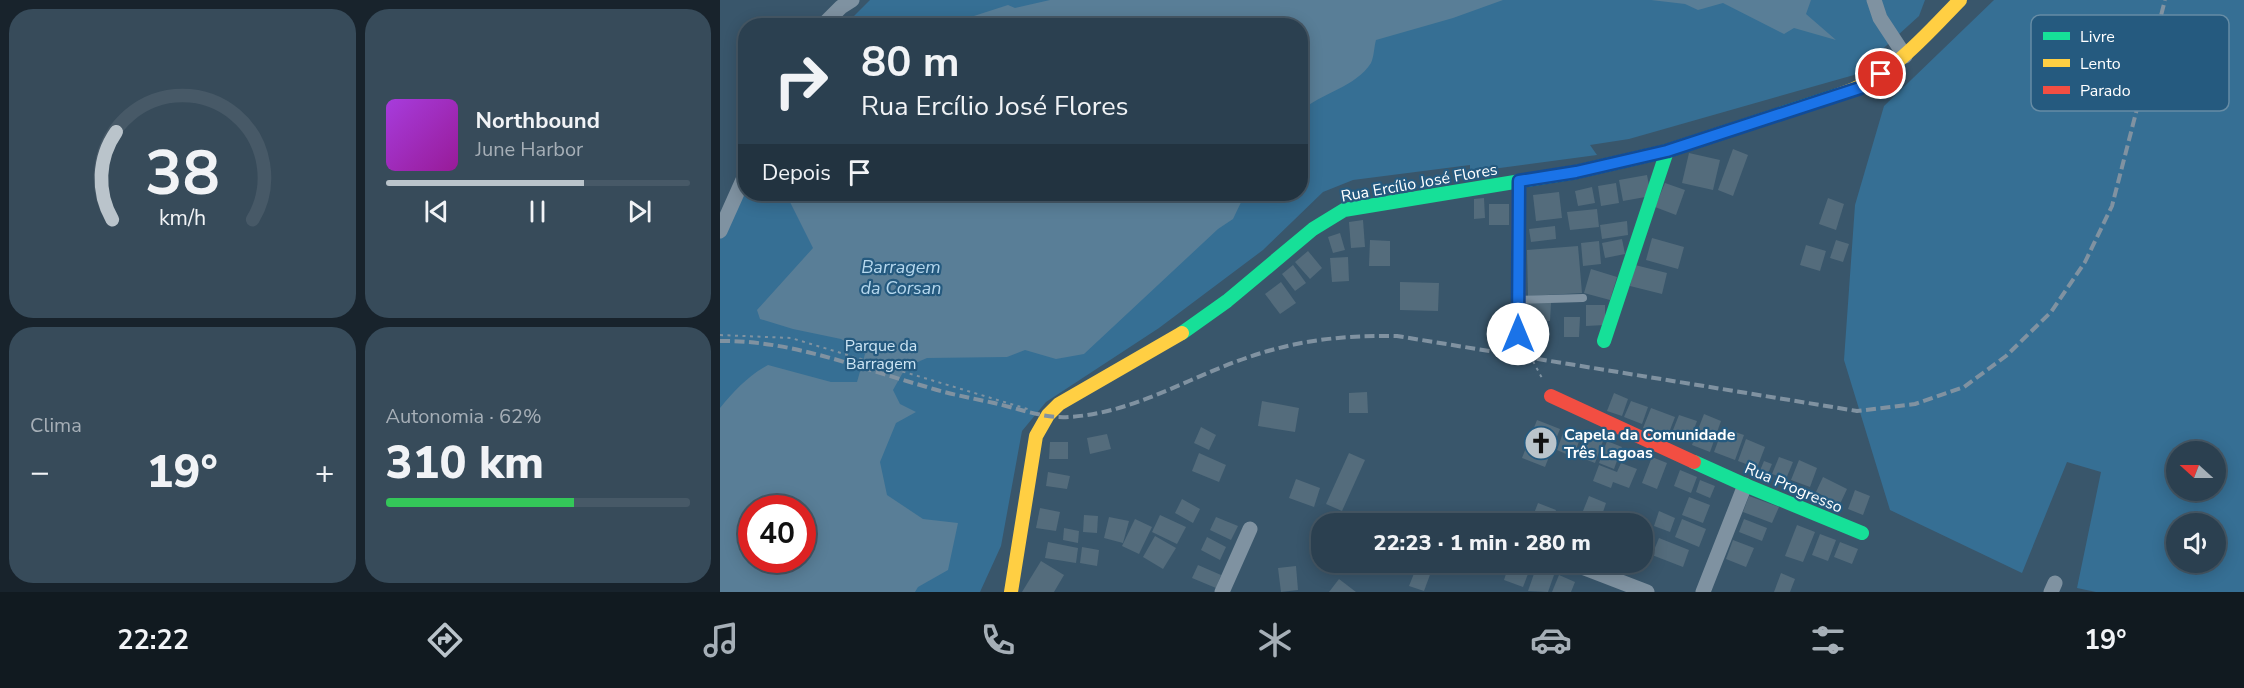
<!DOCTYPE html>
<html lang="pt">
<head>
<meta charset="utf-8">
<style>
  body { margin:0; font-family:"Nunito Sans",sans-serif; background:#374b5a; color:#f1f3f6; height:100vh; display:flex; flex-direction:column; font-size:22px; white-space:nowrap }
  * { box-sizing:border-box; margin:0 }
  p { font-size:20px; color:#a6afb7 }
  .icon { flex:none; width:33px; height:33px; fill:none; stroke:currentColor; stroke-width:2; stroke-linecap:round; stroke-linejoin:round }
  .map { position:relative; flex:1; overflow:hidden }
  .details { display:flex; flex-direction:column; gap:9px; padding:9px; background:#18232c; width:720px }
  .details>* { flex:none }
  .top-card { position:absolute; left:18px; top:18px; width:570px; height:183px; border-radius:24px; box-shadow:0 3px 15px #0003,0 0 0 2px #475967; background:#2b4050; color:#f1f3f6; overflow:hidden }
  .needle { width:39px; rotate:291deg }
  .buttons { position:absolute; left:1446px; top:441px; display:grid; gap:12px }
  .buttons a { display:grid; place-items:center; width:60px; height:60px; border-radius:50%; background:#2b4050; box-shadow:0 3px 15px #0003,0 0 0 2px #475967; font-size:30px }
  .speed { position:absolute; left:18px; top:495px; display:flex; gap:12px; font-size:30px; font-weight:700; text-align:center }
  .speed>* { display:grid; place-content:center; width:78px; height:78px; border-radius:50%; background:#2b4050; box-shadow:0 3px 15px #0003,0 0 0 2px #475967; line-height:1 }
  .speed .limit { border:9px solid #d22; background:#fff; color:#111 }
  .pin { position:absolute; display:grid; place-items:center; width:51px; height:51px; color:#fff; margin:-26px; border:3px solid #fff; border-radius:50%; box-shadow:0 2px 6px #0007 }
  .me { position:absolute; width:66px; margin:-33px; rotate:0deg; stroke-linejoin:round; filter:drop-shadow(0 0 4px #0008) }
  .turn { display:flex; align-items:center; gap:21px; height:126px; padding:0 24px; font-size:27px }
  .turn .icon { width:78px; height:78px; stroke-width:2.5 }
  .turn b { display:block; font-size:42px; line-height:51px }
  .then { display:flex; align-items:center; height:57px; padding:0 24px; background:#0003; gap:12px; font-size:22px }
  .big { font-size:45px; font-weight:800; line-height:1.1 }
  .details .widget { flex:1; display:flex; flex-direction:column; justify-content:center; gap:9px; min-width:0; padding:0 21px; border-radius:24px; background:#374b5a }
  .details .dial { align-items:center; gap:0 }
  .dial svg { height:156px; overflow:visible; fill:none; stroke:#475967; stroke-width:7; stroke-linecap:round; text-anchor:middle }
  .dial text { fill:#f1f3f6; stroke:none }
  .song { display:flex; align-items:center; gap:18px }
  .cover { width:72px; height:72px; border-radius:9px; background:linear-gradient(135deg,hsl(280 70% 55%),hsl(300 70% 35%)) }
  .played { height:6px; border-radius:3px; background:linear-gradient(90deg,#bac4cb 65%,#475967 65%) }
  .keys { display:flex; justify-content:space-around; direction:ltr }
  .heat { display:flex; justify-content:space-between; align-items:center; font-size:33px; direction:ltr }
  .charge { height:9px; border-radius:4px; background:linear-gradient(90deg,#34c759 62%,#475967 0) }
  .details .tiles { flex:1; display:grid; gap:9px; grid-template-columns:repeat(2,1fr) }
  .trip { position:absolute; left:591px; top:513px; width:342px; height:60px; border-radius:24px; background:#2b4050; box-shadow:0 3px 15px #0003,0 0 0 2px #475967; font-weight:800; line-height:60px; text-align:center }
  .menu { display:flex; height:96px; justify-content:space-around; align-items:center; background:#111a20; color:#a6afb7 }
  .menu .icon { width:42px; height:42px }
  .menu .selected { color:#bac4cb }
  .menu b { font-size:27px; color:#f1f3f6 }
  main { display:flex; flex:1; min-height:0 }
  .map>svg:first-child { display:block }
</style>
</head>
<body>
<main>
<section class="details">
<div class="tiles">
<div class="widget dial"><svg viewBox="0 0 100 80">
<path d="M14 69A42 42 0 1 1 86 69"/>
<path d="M14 69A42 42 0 0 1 16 24" stroke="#bac4cb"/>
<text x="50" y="56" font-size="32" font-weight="700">38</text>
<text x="50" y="72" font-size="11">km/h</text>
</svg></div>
<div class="widget">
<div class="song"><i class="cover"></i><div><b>Northbound</b><p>June Harbor</p></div></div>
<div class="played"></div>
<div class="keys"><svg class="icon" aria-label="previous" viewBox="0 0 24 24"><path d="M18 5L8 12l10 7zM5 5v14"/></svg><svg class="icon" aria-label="pause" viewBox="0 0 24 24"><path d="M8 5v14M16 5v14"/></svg><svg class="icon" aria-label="next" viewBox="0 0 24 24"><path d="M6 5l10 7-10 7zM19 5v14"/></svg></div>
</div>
<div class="widget"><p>Clima</p>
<div class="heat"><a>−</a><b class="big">19°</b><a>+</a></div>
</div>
<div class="widget"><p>Autonomia · 62%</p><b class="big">310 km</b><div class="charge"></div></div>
</div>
</section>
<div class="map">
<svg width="1524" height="592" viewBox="0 0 1524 592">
  <rect width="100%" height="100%" fill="#39566b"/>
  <g fill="#366f94" fill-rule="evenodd">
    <path d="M150 0H1205L1199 16 1134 75 909 139 870 145 877 155 750 172V165L633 180 603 192 543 250 439 328 326 402 302 431 281 546 260 592H0V230L25 185 26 194H580V26L125 25ZM32 508H82V560H32Z"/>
    <path d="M1274 0H1524V592H1376L1357 588 1381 472 1347 462 1302 573 1170 510 1124 360 1135 205 1164 106ZM1456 452H1496V490H1456ZM1456 524H1496V562H1456Z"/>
  </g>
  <g fill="#597e97" fill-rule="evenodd">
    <path d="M330 0H783L733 18 656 40C654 47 654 57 651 63 636 87 601 93 581 111L580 26 226 25 288 5 295 8Z"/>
    <path d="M931 0H1091L1086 14 1116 40 1074 28 1064 34 1003 3 978 10 965 4Z"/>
    <path d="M66 194H525L513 219 498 229 364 354 336 359 305 350 287 357 207 358 186 367 173 390 180 404 196 412 176 423 160 462 167 495 203 519 238 523 228 570 198 587 195 592H0V408C15 390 28 376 48 365L111 382H137L145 354 121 339 73 329 40 319 37 310 93 248ZM82 508V560H32V508Z"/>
  </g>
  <g fill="#546c7c">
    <path d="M1013 149 1028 155 1013 196 998 190Z"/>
    <path d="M969 153 1000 160 993 190 962 183Z"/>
    <path d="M927 175 931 196 903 201 899 180Z"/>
    <path d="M896 183 899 203 881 206 878 186Z"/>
    <path d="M945 183 965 190 956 215 935 207Z"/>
    <path d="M872 187 875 203 858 206 855 191Z"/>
    <path d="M839 192 842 218 816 221 813 195Z"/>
    <path d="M764 198 765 218 754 219V199Z"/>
    <path d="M1108 198 1124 204 1116 230 1099 224Z"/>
    <rect x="769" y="204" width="20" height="21"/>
    <path d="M877 209 879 227 850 230 847 212Z"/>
    <path d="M643 220 645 247 631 248 629 222Z"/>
    <path d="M907 221 908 235 882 239 880 225Z"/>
    <path d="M835 226 836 239 811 242 809 229Z"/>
    <path d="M620 233 625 250 613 253 608 237Z"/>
    <path d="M932 238 964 247 958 269 926 260Z"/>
    <path d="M902 239 905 254 885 258 882 243Z"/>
    <path d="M650 240 670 241V266H649Z"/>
    <path d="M1116 240 1129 244 1123 262 1110 258Z"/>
    <path d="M879 241 881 264 863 266 861 243Z"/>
    <path d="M1086 245 1106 251 1100 271 1080 265Z"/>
    <path d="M858 246 862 293 808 296 807 250Z"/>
    <path d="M588 251 602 268 590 279 575 262Z"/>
    <path d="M628 257 629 281 612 282 610 258Z"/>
    <path d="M573 265 586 283 575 291 562 274Z"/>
    <path d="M915 265 947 273 942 294 910 286Z"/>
    <path d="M871 269 897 277 890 300 864 293Z"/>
    <path d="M561 282 576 303 560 314 545 294Z"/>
    <path d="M680 282 719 283 718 311 680 310Z"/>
    <path d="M810 303H831L830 321H809Z"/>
    <path d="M866 305H885V325L866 326Z"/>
    <path d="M844 317H860L859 337H844Z"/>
    <path d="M647 392 648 413H629V393Z"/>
    <path d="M894 393 908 399 902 416 887 411Z"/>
    <path d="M542 401 579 408 575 432 538 426Z"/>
    <path d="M911 401 928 407 922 424 904 417Z"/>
    <path d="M931 408 955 417 947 438 923 428Z"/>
    <path d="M984 414 1001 421 990 452 972 445Z"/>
    <path d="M959 415 977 421 969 442 951 435Z"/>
    <path d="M817 420 840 429 825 467 802 458Z"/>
    <path d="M481 427 496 435 489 450 474 443Z"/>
    <path d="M1003 428 1024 435 1015 460 994 452Z"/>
    <path d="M843 433 860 439 853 457 837 450Z"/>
    <path d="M387 434 391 449 370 454 367 438Z"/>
    <path d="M865 434 883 441 875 463 857 456Z"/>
    <path d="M1026 439 1045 447 1037 468 1018 461Z"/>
    <path d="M887 441 902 447 894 469 879 463Z"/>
    <path d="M330 442H348V459H329Z"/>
    <path d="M479 453 506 465 499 482 472 471Z"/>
    <path d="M629 453 645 460 622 511 606 504Z"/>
    <path d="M932 457 947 463 937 489 922 483Z"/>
    <path d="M1059 457 1073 462 1066 479 1052 474Z"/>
    <path d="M1079 460 1097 468 1090 487 1071 480Z"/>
    <path d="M1044 461 1052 464 1047 476 1039 473Z"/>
    <path d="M901 463 917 469 909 488 893 482 891 488 873 481 879 465 897 472Z"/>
    <path d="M960 470 977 477 971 493 954 486Z"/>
    <path d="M328 472 350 476 347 489 326 486Z"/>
    <path d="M1103 477 1127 489 1120 504 1096 492Z"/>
    <path d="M576 479 600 488 594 507 569 498Z"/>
    <path d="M980 480 995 486 990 498 976 492Z"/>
    <path d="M1135 490 1150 496 1143 515 1128 509Z"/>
    <path d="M869 496 886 503 881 518 863 511Z"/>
    <path d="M1029 496 1059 507 1052 523 1023 512Z"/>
    <path d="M969 497 990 505 983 523 962 515Z"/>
    <path d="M462 499 480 509 473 523 455 513Z"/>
    <path d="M818 503 836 510 831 524H810Z"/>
    <path d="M320 508 340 512 336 531 316 528Z"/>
    <path d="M842 511 858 517 855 524H837Z"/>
    <path d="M939 511 955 518 950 532 934 526Z"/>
    <path d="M364 515 378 516 377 533 363 532Z"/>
    <path d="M440 515 466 527 457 544 432 532Z"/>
    <path d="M389 517 409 521 403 543 384 538Z"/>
    <path d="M496 517 518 526 511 540 490 530Z"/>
    <path d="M415 519 432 527 419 554 402 546Z"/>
    <path d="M962 519 986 529 979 547 955 537Z"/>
    <path d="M1024 519 1047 528 1042 541 1019 532Z"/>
    <path d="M1077 525 1095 532 1083 562 1065 556Z"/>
    <path d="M344 528 359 531 358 543 343 540Z"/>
    <path d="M1100 534 1116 540 1108 561 1092 555Z"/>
    <path d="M435 536 456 548 443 569 423 557Z"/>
    <path d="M487 537 506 547 500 560 481 550Z"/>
    <path d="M939 538 969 550 963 567 932 555Z"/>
    <path d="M1013 540 1034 548 1026 567 1006 559Z"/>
    <path d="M328 542 358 548 356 563 325 558Z"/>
    <path d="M1120 542 1138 549 1132 564 1114 557Z"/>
    <path d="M362 547 379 550 377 566 360 563Z"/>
    <path d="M321 561 344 575 334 592H302Z"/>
    <path d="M790 562H801L811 566 803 587 784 580Z"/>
    <path d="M478 565 501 575 496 588 472 578Z"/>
    <path d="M576 566 578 590 561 592 558 568Z"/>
    <path d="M697 566 711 572 704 591 689 586Z"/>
    <path d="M816 568 834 575 828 592 808 591Z"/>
    <path d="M1061 573 1075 579 1070 592H1054Z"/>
    <path d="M839 575 855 582 851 592H832Z"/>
    <path d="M619 579 636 592H609Z"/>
  </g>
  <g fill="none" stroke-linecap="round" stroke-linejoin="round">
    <g stroke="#7f92a1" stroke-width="2" stroke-dasharray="3 4.5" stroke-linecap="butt">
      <path d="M0 335 71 338 311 410"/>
      <path d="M806 348 823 380"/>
    </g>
    <path stroke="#7f92a1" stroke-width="8" d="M799 300 863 298"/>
    <g stroke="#7f92a1" stroke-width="15">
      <path d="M1154 0 1160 18 1185 56"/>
      <path d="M102 26 121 7 132 0"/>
      <path d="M0 231 26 173"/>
      <path d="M849 562 927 592"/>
      <path d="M502 592 530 529"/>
      <path d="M983 592 1025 485"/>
      <path d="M1331 592 1335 583"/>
    </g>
    <g stroke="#16e098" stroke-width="14">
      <path d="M462 333 507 301 593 229 624 210 856 172 947 151 1118 95"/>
      <path d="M884 341 947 151"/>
      <path d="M974 462 1025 485 1142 533"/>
    </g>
    <g stroke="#ffcf43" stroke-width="14">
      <path d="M1118 95C1169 79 1204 37 1240 0"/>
      <path d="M291 592 316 436 328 415 339 404 462 333"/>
    </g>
    <g stroke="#f24e42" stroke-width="14">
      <path d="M798 335 799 181"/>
      <path d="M831 396 974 462"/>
    </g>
    <path stroke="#8092a1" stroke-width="4" stroke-dasharray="10 4.5" stroke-linecap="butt" d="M0 341C72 340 139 368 207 387 229 394 251 398 274 403 297 408 325 419 349 417 414 413 469 377 529 357 578 340 625 335 677 336L1137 411 1195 404 1244 387 1286 356 1331 312 1365 262 1392 206 1445 0"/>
  </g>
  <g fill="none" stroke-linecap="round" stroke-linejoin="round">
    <g stroke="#114b97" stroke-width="15">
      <path id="route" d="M798 334 799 181 856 172 947 151 1140 88 1161 74"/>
    </g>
    <use href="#route" stroke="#1a73e8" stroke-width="10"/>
  </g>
  <defs>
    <g id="church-disc" transform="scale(1.725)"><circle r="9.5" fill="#bac4cb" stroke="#255a7f"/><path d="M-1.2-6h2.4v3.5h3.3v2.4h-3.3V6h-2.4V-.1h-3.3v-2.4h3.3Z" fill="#111"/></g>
  </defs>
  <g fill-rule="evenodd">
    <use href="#church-disc" x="821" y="443"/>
  </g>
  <g text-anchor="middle" stroke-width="4.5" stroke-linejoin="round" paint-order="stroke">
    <g font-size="16" fill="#fff" stroke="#255a7f">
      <text transform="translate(699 182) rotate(-10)" y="6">Rua Ercílio José Flores</text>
      <text transform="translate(1074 487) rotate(23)" y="6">Rua Progresso</text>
    </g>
    <g font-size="16" fill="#cee6f5" stroke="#255a7f">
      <text x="161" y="351">Parque da<tspan x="161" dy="18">Barragem</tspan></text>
    </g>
    <g font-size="16" font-weight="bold" fill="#fff" stroke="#255a7f" text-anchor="start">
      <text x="844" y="440">Capela da Comunidade<tspan x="844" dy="18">Três Lagoas</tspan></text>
    </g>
    <g font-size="18" font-style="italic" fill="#b6d8ee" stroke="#255a7f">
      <text x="181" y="273">Barragem<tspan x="181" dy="21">da Corsan</tspan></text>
    </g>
  </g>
  <rect x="1311" y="15" width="198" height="96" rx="9" fill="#255a7f" stroke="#668ca5" stroke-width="1.5"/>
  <rect x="1323" y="32" width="27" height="8" fill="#16e098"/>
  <rect x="1323" y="59" width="27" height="8" fill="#ffcf43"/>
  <rect x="1323" y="86" width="27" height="8" fill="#f24e42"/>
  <g font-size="16" fill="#fff">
    <text x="1360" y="42">Livre</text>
    <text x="1360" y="69">Lento</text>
    <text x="1360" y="96">Parado</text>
  </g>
</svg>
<div class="buttons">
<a><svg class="needle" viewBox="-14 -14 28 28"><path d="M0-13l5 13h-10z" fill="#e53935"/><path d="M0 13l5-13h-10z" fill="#a6afb7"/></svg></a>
<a><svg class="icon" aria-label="sound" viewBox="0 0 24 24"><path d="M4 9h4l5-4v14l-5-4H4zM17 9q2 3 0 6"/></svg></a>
</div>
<div class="speed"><div class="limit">40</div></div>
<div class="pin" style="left:1161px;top:74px;background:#d93025"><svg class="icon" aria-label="arrive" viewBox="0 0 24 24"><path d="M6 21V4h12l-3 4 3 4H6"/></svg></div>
<svg class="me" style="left:798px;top:334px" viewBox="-20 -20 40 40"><circle r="19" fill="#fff"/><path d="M0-13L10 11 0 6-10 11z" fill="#1a73e8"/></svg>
<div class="trip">22:23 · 1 min · 280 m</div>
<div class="top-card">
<div class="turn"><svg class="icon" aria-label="right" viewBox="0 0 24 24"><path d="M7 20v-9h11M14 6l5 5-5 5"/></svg><div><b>80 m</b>Rua Ercílio José Flores</div></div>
<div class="then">Depois<svg class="icon" aria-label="arrive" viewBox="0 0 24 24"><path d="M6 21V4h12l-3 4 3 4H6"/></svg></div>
</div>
</div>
</main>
<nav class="menu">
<b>22:22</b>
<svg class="icon selected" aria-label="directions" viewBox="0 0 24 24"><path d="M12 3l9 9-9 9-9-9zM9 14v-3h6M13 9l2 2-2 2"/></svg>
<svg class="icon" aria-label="music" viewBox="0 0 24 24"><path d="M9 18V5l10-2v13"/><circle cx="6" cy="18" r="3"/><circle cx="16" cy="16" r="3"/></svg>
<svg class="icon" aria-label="phone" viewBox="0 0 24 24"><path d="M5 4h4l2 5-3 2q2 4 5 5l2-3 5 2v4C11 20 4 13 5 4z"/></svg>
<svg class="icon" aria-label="climate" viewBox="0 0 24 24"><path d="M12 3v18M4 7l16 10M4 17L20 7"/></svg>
<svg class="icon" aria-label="car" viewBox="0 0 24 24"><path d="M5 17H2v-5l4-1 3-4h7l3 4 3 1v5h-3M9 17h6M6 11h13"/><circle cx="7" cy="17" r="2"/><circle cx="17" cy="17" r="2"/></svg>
<svg class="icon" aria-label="filters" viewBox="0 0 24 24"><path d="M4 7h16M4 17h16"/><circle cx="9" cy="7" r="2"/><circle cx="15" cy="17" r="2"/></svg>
<b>19°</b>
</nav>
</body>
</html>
